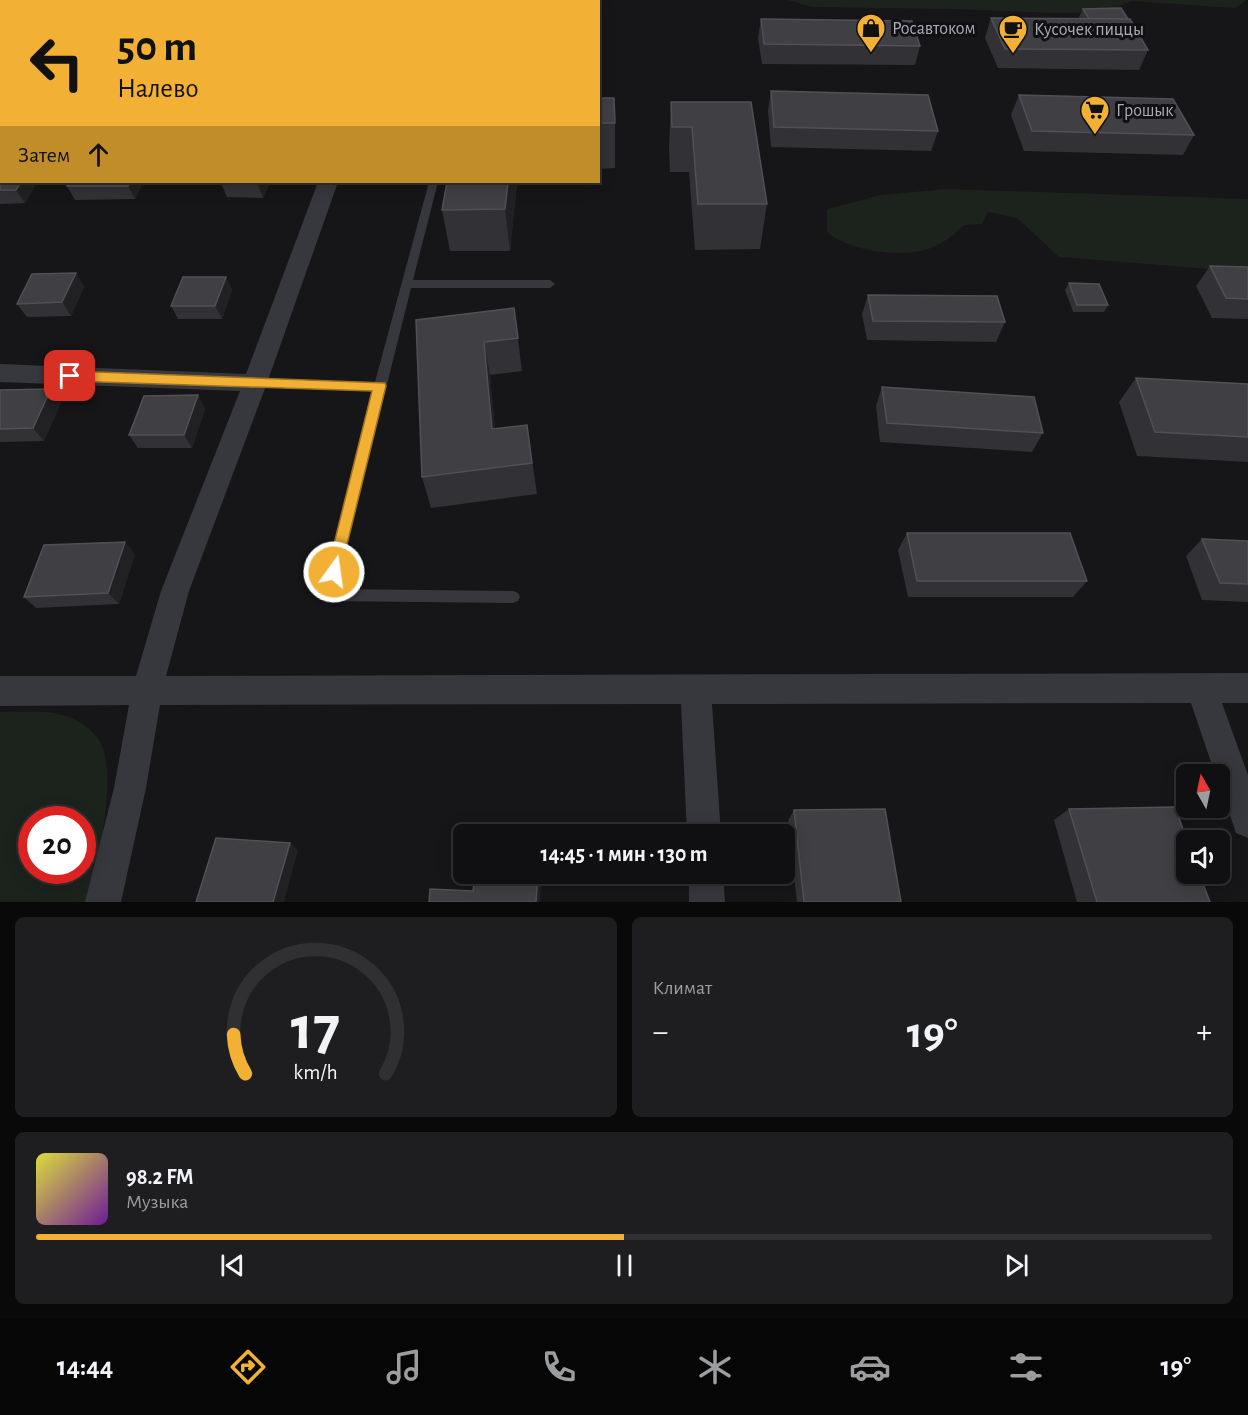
<!DOCTYPE html>
<html lang="ru">
<head>
<meta charset="utf-8">
<style>
  body { margin:0; font-family:"Alegreya Sans",sans-serif; background:#1e1e20; color:#f1f3f6; height:100vh; display:flex; flex-direction:column; font-size:22px; white-space:nowrap }
  * { box-sizing:border-box; margin:0 }
  p { font-size:20px; color:#9c9d9f }
  .icon { flex:none; width:33px; height:33px; fill:none; stroke:currentColor; stroke-width:2; stroke-linecap:round; stroke-linejoin:round }
  .map { position:relative; height:902px; overflow:hidden }
  .panel { display:flex; flex-direction:column; gap:15px; padding:15px; background:#09090a; flex:1 }
  .panel>* { flex:none }
  .guide { position:absolute; left:0px; top:0px; width:600px; height:183px; box-shadow:0 3px 15px #0003,0 0 0 2px #303032; background:#f2b134; color:#111; overflow:hidden }
  .needle { width:39px; rotate:351deg }
  .controls { position:absolute; left:1176px; top:764px; display:grid; gap:12px }
  .controls a { display:grid; place-items:center; width:54px; height:54px; border-radius:9px; background:#101012; box-shadow:0 3px 15px #0003,0 0 0 2px #303032; font-size:30px }
  .speed { position:absolute; left:18px; top:806px; display:flex; gap:12px; font-size:30px; font-weight:700; text-align:center }
  .speed>* { display:grid; place-content:center; width:78px; height:78px; border-radius:50%; background:#101012; box-shadow:0 3px 15px #0003,0 0 0 2px #303032; line-height:1 }
  .speed .limit { border:9px solid #d22; background:#fff; color:#111 }
  .pin { position:absolute; display:grid; place-items:center; width:51px; height:51px; color:#fff; margin:-26px; border-radius:12px; box-shadow:0 3px 9px #0006 }
  .me { position:absolute; width:66px; margin:-33px; rotate:14deg; stroke-linejoin:round; filter:drop-shadow(0 0 4px #0008) }
  .turn { display:flex; align-items:center; gap:21px; height:126px; padding:0 18px; font-size:27px }
  .turn .icon { width:78px; height:78px; stroke-width:2.5 }
  .turn b { display:block; font-size:42px; line-height:51px }
  .then { display:flex; align-items:center; height:57px; padding:0 18px; background:#0003; gap:12px; font-size:22px }
  .big { font-size:45px; font-weight:700; line-height:1.1 }
  .panel .tile { flex:1; display:flex; flex-direction:column; justify-content:center; gap:9px; min-width:0; padding:0 21px; border-radius:9px; background:#1e1e20 }
  .panel .dial { align-items:center; gap:0 }
  .dial svg { height:156px; overflow:visible; fill:none; stroke:#303032; stroke-width:7; stroke-linecap:round; text-anchor:middle }
  .dial text { fill:#f1f3f6; stroke:none }
  .song { display:flex; align-items:center; gap:18px }
  .cover { width:72px; height:72px; border-radius:9px; background:linear-gradient(135deg,hsl(60 70% 55%),hsl(280 70% 35%)) }
  .played { height:6px; border-radius:3px; background:linear-gradient(90deg,#f2b134 50%,#303032 50%) }
  .keys { display:flex; justify-content:space-around; direction:ltr }
  .heat { display:flex; justify-content:space-between; align-items:center; font-size:33px; direction:ltr }
  .panel .tiles { flex:1; display:grid; gap:15px; grid-template-columns:1fr 1fr }
  .tile:last-child { grid-column:span 2 }
  .trip { position:absolute; left:453px; top:824px; width:342px; height:60px; border-radius:9px; background:#101012; box-shadow:0 3px 15px #0003,0 0 0 2px #303032; font-weight:700; line-height:60px; text-align:center }
  .dock { display:flex; height:96px; justify-content:space-around; align-items:center; background:#060607; color:#9c9d9f }
  .dock .icon { width:42px; height:42px }
  .dock .selected { color:#f2b134 }
  .dock b { font-size:27px; color:#f1f3f6 }
  .map>svg:first-child { display:block }
</style>
</head>
<body>
<div class="map">
<svg width="1248" height="902" viewBox="0 0 1248 902">
  <rect width="100%" height="100%" fill="#161618"/>
  <g fill="#1c231d" fill-rule="evenodd">
    <path d="M788 0H1247L1235 8 1132 1 1105 12 1055 13 951 9 812 7Z"/>
    <path d="M946 189 1248 199V269H1212L1059 257 1017 218 988 212 982 224 964 225C952 237 937 248 921 251 892 256 850 251 827 232V209L881 195Z"/>
    <path d="M0 712C21 712 49 709 69 717 84 723 100 735 104 751 115 793 97 860 89 902H0ZM32 819H82V870H32Z"/>
  </g>
  <g fill="none" stroke-linecap="round" stroke-linejoin="round">
    <path fill="#37383d" fill-rule="evenodd" d="M429 182H438L413 280H550L555 284 550 288H411L336 589 513 591 518 593 520 597 518 601 513 603 328 601 323 599 321 595 373 390 255 387 249 383 255 379 375 382Z"/>
    <g fill="#37383d" fill-rule="evenodd">
      <path d="M383 0H399L382 2Z"/>
      <rect x="0" y="142" width="2" height="12"/>
      <path d="M318 182H338L267 383 189 591 166 676 1248 673V703H1222L1248 775V838L1236 833 1220 786V774H1215L1191 703 712 704 721 834H687L681 704 160 705 146 788 121 902H85L114 788 129 705 0 706V676H136L161 591 240 391 0 382V364L246 374Z"/>
      <path d="M689 873H723L725 902H689Z"/>
    </g>
  </g>
  <g fill="#323236">
    <path d="M1083 9 1148 50 1139 70 998 68 985 38 991 18 1078 19Z"/>
    <path d="M761 19 920 46 915 65 762 64 758 38Z"/>
    <path d="M771 91 938 131 931 151 771 147 768 111Z"/>
    <path d="M1019 95 1194 135 1183 155 1024 151 1011 115Z"/>
    <path d="M598 98 615 123V168L598 169Z"/>
    <path d="M671 102 767 204 760 249 695 250 689 172H670L669 148Z"/>
    <path d="M0 157 37 182 25 203 0 204Z"/>
    <path d="M143 182 135 199 75 200 67 186Z"/>
    <path d="M222 182H270L263 198 227 197 221 183Z"/>
    <path d="M447 182H517L510 251H450L442 210Z"/>
    <path d="M1210 266 1248 267V319L1212 318 1196 286Z"/>
    <path d="M76 273 84 287 71 316 27 317 17 304Z"/>
    <path d="M226 277 232 290 222 319H178L171 306Z"/>
    <path d="M1069 283 1108 305 1104 312H1073L1065 290Z"/>
    <path d="M868 295 1005 322 996 342 867 340 862 314Z"/>
    <path d="M514 308 522 371 490 375 495 429 527 425 537 494 431 508 422 477 416 320Z"/>
    <path d="M1136 378 1248 384V462L1137 456 1119 402Z"/>
    <path d="M882 387 1043 433 1032 452 880 442 876 406Z"/>
    <path d="M0 390 61 402 44 441 0 442Z"/>
    <path d="M198 395 205 409 192 448H138L129 435Z"/>
    <path d="M907 533 1087 581 1073 597H908L898 550Z"/>
    <path d="M1202 539 1248 541V602L1202 600 1186 556Z"/>
    <path d="M135 554 119 604 36 608 24 597Z"/>
    <path d="M1069 809 1210 902H1077L1054 820Z"/>
    <path d="M794 810 901 902H797L788 821Z"/>
  </g>
  <g fill="#212124">
    <path d="M21 182H37L25 203 16 190Z"/>
    <path d="M130 182H143L135 199 128 186Z"/>
    <path d="M259 182H270L263 198 258 184Z"/>
    <path d="M508 182H517L510 251 505 209Z"/>
    <path d="M76 273 84 287 71 316 62 302Z"/>
    <path d="M226 277 232 290 222 319 215 306Z"/>
    <path d="M484 342 490 375 498 461 492 429Z"/>
    <path d="M51 389 61 402 44 441 33 428Z"/>
    <path d="M198 395 205 409 192 448 184 435Z"/>
    <path d="M125 542 135 554 119 604 108 593Z"/>
    <path d="M290 843 298 850 284 902H273Z"/>
    <path d="M538 873H542L540 902H536Z"/>
  </g>
  <g fill="#3f3f44" stroke="#4f5156" stroke-width="1.5">
    <path d="M22 0H55L54 2H21Z"/>
    <path d="M111 0H145L144 2H110Z"/>
    <path d="M188 0H239L238 2H187Z"/>
    <path d="M343 0V2H308L309 1Z"/>
    <path d="M1121 8 1128 19H1089L1083 9Z"/>
    <path d="M991 18 1130 19 1148 50 1005 49Z"/>
    <path d="M761 19 912 21 920 46 764 44Z"/>
    <path d="M771 91 928 95 938 131 774 127Z"/>
    <path d="M1019 95 1173 99 1194 135 1032 131Z"/>
    <path d="M598 98H614L615 123H598Z"/>
    <path d="M671 102H751L767 204H698L692 127H672Z"/>
    <path d="M0 157H2V182H21L16 190H0Z"/>
    <path d="M69 182H130L128 186H67Z"/>
    <path d="M222 182H259L258 184 221 183Z"/>
    <path d="M447 182H508L505 209 442 210Z"/>
    <path d="M1210 266 1248 267V299L1226 298Z"/>
    <path d="M76 273 62 302 17 304 32 274Z"/>
    <path d="M183 277H226L215 306H171Z"/>
    <path d="M1069 283 1099 284 1108 305H1077Z"/>
    <path d="M868 295 997 296 1005 322 873 321Z"/>
    <path d="M514 308 518 338 484 342 492 429 527 425 532 463 422 477 416 320Z"/>
    <path d="M1136 378 1248 384V437L1155 432Z"/>
    <path d="M882 387 1034 397 1043 433 887 423Z"/>
    <path d="M51 389 33 428 0 429V390Z"/>
    <path d="M198 395 184 435H129L144 396Z"/>
    <path d="M907 533H1070L1087 581H917Z"/>
    <path d="M1202 539 1248 541V584L1220 583Z"/>
    <path d="M125 542 108 593 24 597 44 545Z"/>
    <path d="M1175 807 1187 840H1186V873H1199L1210 902H1097L1069 809Z"/>
    <path d="M885 809 901 902H804L794 810Z"/>
    <path d="M216 838 290 843 273 902H196Z"/>
    <path d="M475 873H538L536 902H429L430 889 473 891Z"/>
  </g>
  <path fill="#f2b134" stroke="#9d7322" stroke-width="1.5" d="M70 371 385 383 386 386 339 577 334 579 329 577 327 572 372 391 70 381 63 376Z"/>
  <defs>
    <g id="shop-pin" transform="scale(1.5)"><path d="M0 17L-7.5 6A9.5 9.5 0 1 1 7.5 6Z" fill="#f2b134" stroke="#111113"/><path d="M-5-2.5h2.3a2.7 3.5 0 0 1 5.4 0H5L5.5 6h-11ZM-1.5-2.5h3a1.5 2.3 0 0 0-3 0Z" fill="#111"/></g>
    <g id="cafe-pin" transform="scale(1.5)"><path d="M0 17L-7.5 6A9.5 9.5 0 1 1 7.5 6Z" fill="#f2b134" stroke="#111113"/><path d="M-5.5-4.5H6V0H3Q3 3.5 0 3.5H-2.5Q-5.5 3.5-5.5 0ZM3-3.2v2h1.7v-2ZM-6 4.5H4V6H-6Z" fill="#111"/></g>
    <g id="supermarket-pin" transform="scale(1.5)"><path d="M0 17L-7.5 6A9.5 9.5 0 1 1 7.5 6Z" fill="#f2b134" stroke="#111113"/><path d="M-6-5.5h2.5l.6 2H6L4.5 2H-2.5L-4.4-4H-6ZM-1.5 3.2a1.3 1.3 0 1 0 .1 0ZM3 3.2a1.3 1.3 0 1 0 .1 0Z" fill="#111"/></g>
  </defs>
  <g fill-rule="evenodd">
    <use href="#shop-pin" x="871" y="28"/>
    <use href="#cafe-pin" x="1013" y="29"/>
    <use href="#supermarket-pin" x="1095" y="110"/>
  </g>
  <g text-anchor="middle" stroke-width="6" stroke-linejoin="round" paint-order="stroke">
    <g font-size="18" fill="#a8adb8" stroke="#111113" text-anchor="start">
      <text x="892" y="34">Росавтоком</text>
      <text x="1034" y="35">Кусочек пиццы</text>
      <text x="1116" y="116">Грошык</text>
    </g>
  </g>
</svg>
<div class="controls">
<a><svg class="needle" viewBox="-14 -14 28 28"><path d="M0-13l5 13h-10z" fill="#e53935"/><path d="M0 13l5-13h-10z" fill="#9c9d9f"/></svg></a>
<a><svg class="icon" aria-label="sound" viewBox="0 0 24 24"><path d="M4 9h4l5-4v14l-5-4H4zM17 9q2 3 0 6"/></svg></a>
</div>
<div class="speed"><div class="limit">20</div></div>
<div class="pin" style="left:70px;top:376px;background:#d93025"><svg class="icon" aria-label="arrive" viewBox="0 0 24 24"><path d="M6 21V4h12l-3 4 3 4H6"/></svg></div>
<svg class="me" style="left:334px;top:572px" viewBox="-20 -20 40 40"><circle r="17" fill="#f2b134" stroke="#fff" stroke-width="3"/><path d="M0-11L8 9 0 5-8 9z" fill="#fff"/></svg>
<div class="trip">14:45 · 1 мин · 130 m</div>
<div class="guide">
<div class="turn"><svg class="icon" aria-label="left" viewBox="0 0 24 24"><path d="M17 20v-9H6M10 6l-5 5 5 5"/></svg><div><b>50 m</b>Налево</div></div>
<div class="then">Затем<svg class="icon" aria-label="ahead" viewBox="0 0 24 24"><path d="M12 20V5M6 11l6-6 6 6"/></svg></div>
</div>
</div>
<section class="panel">
<div class="tiles">
<div class="tile dial"><svg viewBox="0 0 100 80">
<path d="M14 69A42 42 0 1 1 86 69"/>
<path d="M14 69A42 42 0 0 1 8 49" stroke="#f2b134"/>
<text x="50" y="56" font-size="32" font-weight="700">17</text>
<text x="50" y="72" font-size="11">km/h</text>
</svg></div>
<div class="tile"><p>Климат</p>
<div class="heat"><a>−</a><b class="big">19°</b><a>+</a></div>
</div>
<div class="tile">
<div class="song"><i class="cover"></i><div><b>98.2 FM</b><p>Музыка</p></div></div>
<div class="played"></div>
<div class="keys"><svg class="icon" aria-label="previous" viewBox="0 0 24 24"><path d="M18 5L8 12l10 7zM5 5v14"/></svg><svg class="icon" aria-label="pause" viewBox="0 0 24 24"><path d="M8 5v14M16 5v14"/></svg><svg class="icon" aria-label="next" viewBox="0 0 24 24"><path d="M6 5l10 7-10 7zM19 5v14"/></svg></div>
</div>
</div>
</section>
<nav class="dock">
<b>14:44</b>
<svg class="icon selected" aria-label="directions" viewBox="0 0 24 24"><path d="M12 3l9 9-9 9-9-9zM9 14v-3h6M13 9l2 2-2 2"/></svg>
<svg class="icon" aria-label="music" viewBox="0 0 24 24"><path d="M9 18V5l10-2v13"/><circle cx="6" cy="18" r="3"/><circle cx="16" cy="16" r="3"/></svg>
<svg class="icon" aria-label="phone" viewBox="0 0 24 24"><path d="M5 4h4l2 5-3 2q2 4 5 5l2-3 5 2v4C11 20 4 13 5 4z"/></svg>
<svg class="icon" aria-label="climate" viewBox="0 0 24 24"><path d="M12 3v18M4 7l16 10M4 17L20 7"/></svg>
<svg class="icon" aria-label="car" viewBox="0 0 24 24"><path d="M5 17H2v-5l4-1 3-4h7l3 4 3 1v5h-3M9 17h6M6 11h13"/><circle cx="7" cy="17" r="2"/><circle cx="17" cy="17" r="2"/></svg>
<svg class="icon" aria-label="filters" viewBox="0 0 24 24"><path d="M4 7h16M4 17h16"/><circle cx="9" cy="7" r="2"/><circle cx="15" cy="17" r="2"/></svg>
<b>19°</b>
</nav>
</body>
</html>
